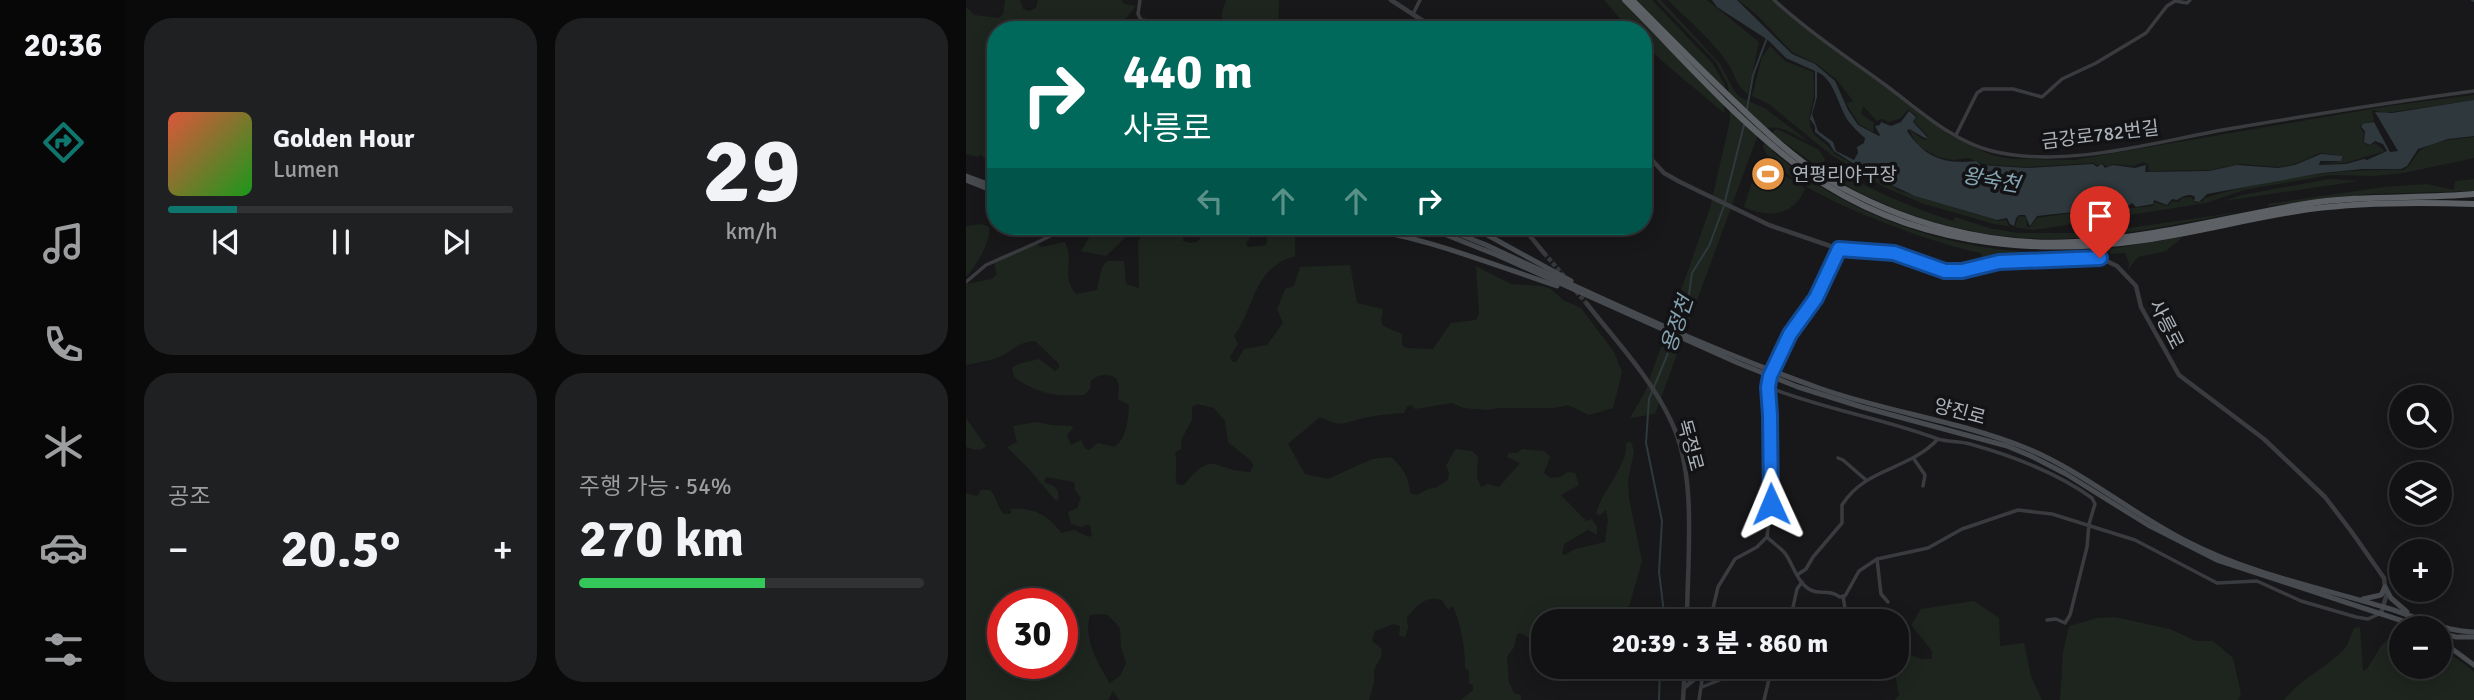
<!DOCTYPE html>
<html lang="ko">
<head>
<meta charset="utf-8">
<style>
  body { margin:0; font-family:Signika,"Noto Sans KR",sans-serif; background:#1f2022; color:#f1f3f6; height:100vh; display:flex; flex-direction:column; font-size:26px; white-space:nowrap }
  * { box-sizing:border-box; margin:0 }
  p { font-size:23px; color:#9c9ea0 }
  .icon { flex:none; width:38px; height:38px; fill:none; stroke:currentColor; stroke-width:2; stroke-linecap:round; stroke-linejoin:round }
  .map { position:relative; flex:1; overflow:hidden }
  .drawer { display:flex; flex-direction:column; gap:18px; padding:18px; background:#0a0a0b; width:840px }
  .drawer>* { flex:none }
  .guide { position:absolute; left:21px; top:21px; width:665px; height:214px; border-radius:28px; box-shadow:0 4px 18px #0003,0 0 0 2px #313234; background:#00695c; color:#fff; overflow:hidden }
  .controls { position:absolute; left:1423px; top:385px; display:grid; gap:14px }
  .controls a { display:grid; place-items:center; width:63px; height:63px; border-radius:50%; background:#121214; box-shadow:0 4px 18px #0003,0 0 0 2px #313234; font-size:35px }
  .speed { position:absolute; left:21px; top:588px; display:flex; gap:14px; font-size:35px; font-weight:700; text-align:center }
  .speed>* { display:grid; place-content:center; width:91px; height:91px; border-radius:50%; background:#121214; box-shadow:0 4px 18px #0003,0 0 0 2px #313234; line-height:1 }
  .speed .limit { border:10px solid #d22; background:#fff; color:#111 }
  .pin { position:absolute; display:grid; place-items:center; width:60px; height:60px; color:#fff; margin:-72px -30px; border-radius:50% 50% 50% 0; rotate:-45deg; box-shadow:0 0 7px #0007 }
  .pin .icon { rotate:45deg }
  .me { position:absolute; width:77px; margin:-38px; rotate:359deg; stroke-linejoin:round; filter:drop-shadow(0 0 5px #0008) }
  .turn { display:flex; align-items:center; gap:24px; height:147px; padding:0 21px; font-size:32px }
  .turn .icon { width:91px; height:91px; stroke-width:2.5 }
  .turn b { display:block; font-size:49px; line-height:60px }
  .lanes { display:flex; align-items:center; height:66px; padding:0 21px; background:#0003; justify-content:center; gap:35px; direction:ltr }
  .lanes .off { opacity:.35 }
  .big { font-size:52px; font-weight:800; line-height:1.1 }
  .drawer .card { flex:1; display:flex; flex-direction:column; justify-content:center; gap:10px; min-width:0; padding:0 24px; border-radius:28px; background:#1f2022 }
  .drawer .dial { align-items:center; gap:0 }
  .dial b { font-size:91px; line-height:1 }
  .song { display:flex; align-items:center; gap:21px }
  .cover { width:84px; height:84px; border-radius:10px; background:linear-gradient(135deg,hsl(10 70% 55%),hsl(120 70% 35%)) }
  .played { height:7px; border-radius:4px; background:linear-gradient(90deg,#0f766e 20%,#313234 20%) }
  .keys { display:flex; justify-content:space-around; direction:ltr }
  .heat { display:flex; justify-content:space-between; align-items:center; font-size:38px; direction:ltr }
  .charge { height:10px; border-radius:5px; background:linear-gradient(90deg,#34c759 54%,#313234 0) }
  .drawer .tiles { flex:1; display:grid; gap:18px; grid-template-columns:repeat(2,1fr) }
  .trip { position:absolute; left:565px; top:609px; width:378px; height:70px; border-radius:28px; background:#121214; box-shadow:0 4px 18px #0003,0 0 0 2px #313234; font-weight:800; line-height:70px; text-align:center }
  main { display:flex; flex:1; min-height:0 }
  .menu { display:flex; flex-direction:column; width:126px; justify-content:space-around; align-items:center; background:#070708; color:#9c9ea0 }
  .menu .icon { width:49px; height:49px }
  .menu .selected { color:#0f766e }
  .menu b { font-size:32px; color:#f1f3f6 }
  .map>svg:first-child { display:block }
</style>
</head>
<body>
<main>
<nav class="menu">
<b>20:36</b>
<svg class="icon selected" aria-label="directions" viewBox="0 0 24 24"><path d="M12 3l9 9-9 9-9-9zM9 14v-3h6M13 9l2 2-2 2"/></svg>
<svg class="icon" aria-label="music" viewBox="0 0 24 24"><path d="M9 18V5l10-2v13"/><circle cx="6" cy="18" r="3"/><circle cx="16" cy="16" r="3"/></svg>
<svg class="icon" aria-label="phone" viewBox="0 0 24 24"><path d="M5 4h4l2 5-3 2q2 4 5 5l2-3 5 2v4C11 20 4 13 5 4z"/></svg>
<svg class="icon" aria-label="climate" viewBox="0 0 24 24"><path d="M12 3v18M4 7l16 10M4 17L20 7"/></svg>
<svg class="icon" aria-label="car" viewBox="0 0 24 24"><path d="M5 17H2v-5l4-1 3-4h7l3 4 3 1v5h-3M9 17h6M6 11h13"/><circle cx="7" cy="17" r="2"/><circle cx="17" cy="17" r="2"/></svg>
<svg class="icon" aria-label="filters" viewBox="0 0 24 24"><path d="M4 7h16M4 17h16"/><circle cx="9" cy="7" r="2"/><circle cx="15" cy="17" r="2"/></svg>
</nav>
<section class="drawer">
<div class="tiles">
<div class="card">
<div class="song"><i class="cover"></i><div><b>Golden Hour</b><p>Lumen</p></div></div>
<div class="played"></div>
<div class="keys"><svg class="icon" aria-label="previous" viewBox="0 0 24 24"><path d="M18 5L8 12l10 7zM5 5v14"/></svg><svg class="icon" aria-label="pause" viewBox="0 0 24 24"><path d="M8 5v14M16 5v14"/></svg><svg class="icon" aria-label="next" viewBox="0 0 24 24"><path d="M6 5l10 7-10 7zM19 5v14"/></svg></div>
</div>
<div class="card dial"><b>29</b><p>km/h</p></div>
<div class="card"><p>공조</p>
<div class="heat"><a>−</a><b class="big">20.5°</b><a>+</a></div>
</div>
<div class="card"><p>주행 가능 · 54%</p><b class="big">270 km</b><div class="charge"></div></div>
</div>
</section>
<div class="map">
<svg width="1508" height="700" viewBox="0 0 1508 700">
  <rect width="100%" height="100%" fill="#18181a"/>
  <g fill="#1e251e" fill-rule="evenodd">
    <path d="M39 0H54L57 9 63 11 70 8 72 0H155L158 4 170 6 157 22 128 30H30V162L24 163 15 155 11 157 0 154V7L8 15 33 18 37 14Z"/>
    <path d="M260 0H313L312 30H256V12Z"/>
    <path d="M638 0H686L746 63 759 85 758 113C731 89 702 68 677 43V30H664Z"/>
    <path d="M690 0H695L754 64 769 92 774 97 800 109 843 142C825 133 811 121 793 132L689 414 664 418 679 392 744 208 764 120 762 85 750 62Z"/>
    <path d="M702 0H741L793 42 782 94C769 86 770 74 761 62 745 39 722 20 702 0Z"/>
    <path d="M772 0H805L984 135 1025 155 1045 159 1108 160 1423 106 1508 95V100L1419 113 1406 110 1408 121 1393 126 1398 133 1397 142 1403 146 1409 143 1419 151 1379 163 1353 164 1375 161 1378 156 1354 153 1329 164 1313 167 1275 164 1243 170 1183 171 1182 165 1178 162 1167 166 1147 164 1142 167 1136 163 1133 166 1127 163 1059 167 1017 164 1003 158 986 160 972 157 952 146 943 130 958 140 963 137 948 122 951 116 942 109 935 118 923 122 916 119 911 121 897 106 895 114 908 123 907 132 893 124 880 103 887 101 871 80 852 65 826 52 790 14Z"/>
    <path d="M804 46 819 61 847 72C848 79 848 88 848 95 846 109 839 121 848 134 854 141 862 144 869 154L934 191 1032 221 1040 220 1043 226 1049 227 1052 217 1057 216 1060 218 1061 227H1064L1071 218 1120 211 1121 209 1127 212H1147V209H1153L1159 215 1164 214 1166 208 1187 206 1188 202 1201 206 1207 201 1213 202 1216 198 1225 197 1230 203 1237 201 1238 198C1303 180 1369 168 1437 170 1446 166 1448 154 1456 149 1470 140 1492 139 1508 137V158L1438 173 1408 176 1364 175 1278 190 1240 203 1068 230 1028 224 955 203 918 187 864 154 803 104 786 96 796 57Z"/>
    <path d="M811 129 853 150 859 159 857 165 864 169 866 167C905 190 943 207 987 221L989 217 1023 228 1052 233H1128L1280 211C1216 223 1151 238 1085 239 1009 239 927 216 862 174 846 163 831 151 815 140L806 151C885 220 1001 258 1107 252 1144 250 1180 243 1217 237L1200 251 1172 257 1162 270 1163 263 1159 253 1145 254 1144 252 1133 255 1045 256 1016 262 1015 253C971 245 808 189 797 146L801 136Z"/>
    <path d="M793 160 839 188C830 215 802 219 778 207Z"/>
    <path d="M1363 179 1393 181 1258 201 1276 195Z"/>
    <path d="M1508 179V191L1405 194 1302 206V204L1418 187 1462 184 1488 190 1489 181Z"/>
    <path d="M16 224 23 227C26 240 9 268 0 277V226Z"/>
    <path d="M130 226H164V233L140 256 115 251Z"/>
    <path d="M176 226H219L217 241 224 243 232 242 239 226H281L287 233 280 243 282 247 300 245 302 235 329 227V256C286 269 290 306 268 336L272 344 264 357 266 362H270L278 349 301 345 317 323 311 309 319 289 328 286 334 267 384 265 391 303 417 309 415 320 417 326 436 334V345L440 348 467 349 485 323 510 320 513 314 510 266 545 284 576 286 585 289 597 300 615 308 648 352 656 372 647 408 623 415 602 405 587 408H533L521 410 498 408 486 403 449 409 446 405 441 406 438 413C425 414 411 415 398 418 376 423 378 428 354 417L322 444 339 474 362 479 406 459 425 457C437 468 443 477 444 493L451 495 462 489 469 488 482 480 483 472 480 466 489 449 506 451 512 457 511 477 515 487 522 484 533 487 554 463 541 457 543 453H551L556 449 578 451 584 457 578 473 584 478 595 477 601 472 609 473 613 485 595 495 620 521 626 519 631 527V535L622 530 598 544 596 554 599 555 609 549 639 542 642 520 640 510 634 515 630 514C636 490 662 466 660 443L665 442 668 451 662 480 663 499 676 561 659 621H578L577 646 555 633 551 634 548 647 541 657 543 682 548 693 555 695V700H495L507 690V685L503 683V671L499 668C499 646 495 626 487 606L482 610 476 600C461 594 450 606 441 617L442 628 439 637 433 636 434 626 428 624 409 631 406 641 416 649 415 657 408 670V683L403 700H153L147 691 142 700H0V493L11 496 15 490H24C31 497 31 507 38 514H45V509C64 506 85 516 95 533L108 530 123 537 126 535 124 525H119L115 527 105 524 102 512 111 508 115 498 109 490 108 482 80 477 78 482C88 486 92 486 93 498L90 501 63 469 41 447 51 442 47 426 71 422 85 425 106 426 107 428 101 435 105 445 115 440 119 448 123 450 132 443 148 447C161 439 162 420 163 405L152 399 153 385 150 378C140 373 135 374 125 380L124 389 118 395C91 397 70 393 48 377L46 368 52 364 73 359 89 371 93 368V364L69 341C54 342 51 347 39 354 27 361 13 362 0 365V284L26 279 31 274 28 263 71 244 75 247 99 242C109 262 94 274 110 294L131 290 136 267 141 261H158L160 284 173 288 172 241 177 234ZM231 404 248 408 259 421 262 442 285 461 287 466 284 472C247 471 248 448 218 485L211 484C208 476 212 465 209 452L215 449 216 438 226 420V407ZM37 604H96V663H37V646L32 641 37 631ZM133 614 142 615 154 628 155 647 160 663 154 676 144 683C132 665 117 637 124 615Z"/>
    <path d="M0 418 20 446C15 452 7 450 0 447Z"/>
    <path d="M1008 601 1033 618 1034 646 1058 643 1065 676 1076 700H929L933 695 929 674 934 651 955 659H966V651L945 625 955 609Z"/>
    <path d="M1149 617 1204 629 1230 641H1247L1267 658 1275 694 1272 700H1094L1097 652 1103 626 1131 618Z"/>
    <path d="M1394 627 1397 671 1401 669 1415 646 1423 638 1435 641V667H1474V648L1496 662 1508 672V700H1318C1336 677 1360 669 1379 648 1383 643 1385 634 1388 628Z"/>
  </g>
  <path fill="#2f393d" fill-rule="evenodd" d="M746 0H771L826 54 849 64 869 81 882 110 892 125 913 136 914 135 909 126 914 125 915 122 925 126 935 122 943 111 950 117 947 122 962 138H959L943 129 941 131C958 157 979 165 1010 161L1015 165 1061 168 1127 164 1131 167 1136 164 1139 168 1147 165 1169 168 1180 165 1179 172 1243 171 1271 165 1312 168 1329 165 1355 154 1377 156 1375 161H1354L1353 165 1380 164 1398 159 1401 160 1421 151 1417 144 1409 141 1404 145 1398 142 1399 131 1395 127 1397 124 1408 122 1424 152 1432 151 1409 112 1426 113 1508 100V136L1482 139 1452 149 1441 166 1435 169H1397L1356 173 1241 194 1233 202 1228 201 1229 197C1223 193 1217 196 1211 200L1206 199 1201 205 1188 200 1187 204 1170 207 1166 203 1161 207 1165 209 1162 215 1152 206 1146 208V211H1127L1121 207 1116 211 1071 216 1064 226 1059 215H1053L1050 218 1048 226 1044 224 1041 218 1031 220 949 196 910 178 868 151 863 143 849 132V126L844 119 849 99V71L820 58 802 40 751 7ZM851 72C869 79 872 107 883 122 888 128 893 133 899 138L898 143 891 147 892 153 888 160 870 151 867 142 852 131 846 114 851 97Z"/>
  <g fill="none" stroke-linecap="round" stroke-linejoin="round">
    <g stroke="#2f393d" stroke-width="2">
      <path d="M1506 0 1508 1"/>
      <path d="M781 109 787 75 801 38"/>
      <path d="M759 201 778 125"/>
      <path d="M712 331 721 309 726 273 743 246 758 206"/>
      <path d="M699 621 693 572 696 521 680 443 683 399 709 336"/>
      <path d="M693 700 694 667"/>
    </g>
    <g stroke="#35373a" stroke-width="4.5" stroke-dasharray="4.5 2" stroke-linecap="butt">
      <path d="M578 253 598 276"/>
      <path d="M610 291 621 304"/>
    </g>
    <g stroke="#393b3f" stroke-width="3.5">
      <path d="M174 0 172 14 175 20 236 27 243 30"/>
      <path d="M808 0C842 31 881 57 918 84 951 108 985 141 1026 151 1099 169 1188 142 1262 129 1344 115 1426 102 1508 91"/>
      <path d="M447 14 454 0"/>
      <path d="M990 135 1011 93 1017 89H1047L1076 97 1096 79 1130 63 1180 33 1201 6 1209 1 1221 3 1224 0"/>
      <path d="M0 282 20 265 70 243 104 226"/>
      <path d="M802 387C857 409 916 418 972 439 981 442 993 441 1004 444 1047 456 1090 472 1126 498L1129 504 1123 524 1121 547 1104 615 1099 623 1090 619 1081 620"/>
      <path d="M872 458 877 460 900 480"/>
      <path d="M948 459 959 475 957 486"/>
      <path d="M801 537C806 542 813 547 818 552 826 561 830 581 843 589 853 596 861 588 874 597L879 596 893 571 911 559 962 548 996 529 1052 510 1086 514 1169 540 1251 583 1291 581 1335 601 1390 617 1402 619 1413 614"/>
      <path d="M911 559 915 594 922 602"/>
      <path d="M831 575 840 569 847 557 876 523V505C900 467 942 471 972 439"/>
      <path d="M877 596 881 621"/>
      <path d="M744 621 752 587 769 559 791 547 801 537 805 504 804 415 802 387 804 376 824 334 850 298 873 249"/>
      <path d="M824 621 831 589 836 582"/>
      <path d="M719 677 736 679"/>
      <path d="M736 687 786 667"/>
      <path d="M733 700 738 667"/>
      <path d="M798 700 806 667"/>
    </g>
    <g stroke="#393b3f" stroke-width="4.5">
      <path d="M425 0 471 30"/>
      <path d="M677 144 686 160 698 173 714 182 803 225 873 249 928 253 979 271H996L1033 262 1134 258 1151 266 1170 286 1175 307 1213 375 1298 439 1359 497 1385 531 1418 578 1420 597 1415 613"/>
      <path d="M556 226 578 253"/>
      <path d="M621 304C650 341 685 378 705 421 732 476 721 560 721 621"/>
      <path d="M719 687 730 678 719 669"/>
      <path d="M717 700 719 667"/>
    </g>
    <g stroke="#474a4e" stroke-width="5">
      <path d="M0 176 30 187"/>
      <path d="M0 180 30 192"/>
      <path d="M382 226C454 235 522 263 591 286"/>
      <path d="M444 226 465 230"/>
      <path d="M505 226 605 281"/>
      <path d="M480 229 518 244C628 295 739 348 853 388 921 412 993 421 1060 448 1118 472 1166 514 1222 542 1284 574 1355 588 1421 608 1451 617 1476 631 1508 632"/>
      <path d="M478 234 531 255 772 363 832 387 896 407 1041 446 1065 456 1100 474 1182 525 1251 560 1458 628"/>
      <path d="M1419 587 1425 598 1441 612"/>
      <path d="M1397 599 1415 595 1419 587"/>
      <path d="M1474 633 1490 637H1508"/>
      <path d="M1474 640 1508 665"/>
    </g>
    <g stroke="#5d6166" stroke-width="6">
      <path d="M659 0C718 59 775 126 843 174 942 243 1061 257 1178 240 1233 232 1288 217 1344 209 1398 202 1454 202 1508 204"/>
      <path d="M666 0C701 35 736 71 772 105 800 132 828 158 861 179 935 223 1023 247 1109 242 1187 238 1262 217 1339 204 1395 195 1452 199 1508 194"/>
    </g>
    <g stroke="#474a4e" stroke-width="5">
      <path d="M468 226 480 229"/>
      <path d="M465 230 478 234"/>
    </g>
  </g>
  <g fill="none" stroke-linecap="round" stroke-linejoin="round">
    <g stroke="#114b97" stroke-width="18">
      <path id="route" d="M805 504 804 415 802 387 804 376 824 334 850 298 873 249 928 253 979 271H996L1033 262 1134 258"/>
    </g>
    <use href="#route" stroke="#1a73e8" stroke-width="12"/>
  </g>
  <defs>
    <g id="stadium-disc" transform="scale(1.75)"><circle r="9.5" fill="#e69344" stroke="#131315"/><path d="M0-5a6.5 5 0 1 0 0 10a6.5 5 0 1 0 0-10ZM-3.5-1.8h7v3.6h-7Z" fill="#fff"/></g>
  </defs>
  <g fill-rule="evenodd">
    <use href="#stadium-disc" x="802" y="174"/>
  </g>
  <g text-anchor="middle" stroke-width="7" stroke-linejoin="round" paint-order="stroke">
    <g font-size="19" fill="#abb2b9" stroke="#131315">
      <text transform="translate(1134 134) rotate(-7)" y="7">금강로782번길</text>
      <text transform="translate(1201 324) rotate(63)" y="7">사릉로</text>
      <text transform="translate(994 411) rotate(15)" y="7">양진로</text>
      <text transform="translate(725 445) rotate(75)" y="7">독정로</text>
    </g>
    <g font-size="19" fill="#abb2b9" stroke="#131315" text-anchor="start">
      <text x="826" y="181">연평리야구장</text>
    </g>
    <g font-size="21" font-style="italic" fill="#85a4b1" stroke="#131315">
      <text transform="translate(1025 180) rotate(10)" y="7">왕숙천</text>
      <text transform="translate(711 324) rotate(-71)" y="7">용정천</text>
    </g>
  </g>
</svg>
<div class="controls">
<a><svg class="icon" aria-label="search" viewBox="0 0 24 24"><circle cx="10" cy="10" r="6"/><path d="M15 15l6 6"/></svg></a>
<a><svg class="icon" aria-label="layers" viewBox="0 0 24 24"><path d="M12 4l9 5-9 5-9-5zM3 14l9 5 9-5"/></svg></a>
<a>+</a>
<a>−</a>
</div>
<div class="speed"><div class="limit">30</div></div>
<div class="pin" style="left:1134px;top:258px;background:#d93025"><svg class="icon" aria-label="arrive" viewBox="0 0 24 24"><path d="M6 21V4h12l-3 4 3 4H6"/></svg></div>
<svg class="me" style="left:805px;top:504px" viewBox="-20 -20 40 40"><path d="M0-17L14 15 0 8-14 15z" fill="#1a73e8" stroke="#fff" stroke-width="4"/></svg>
<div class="trip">20:39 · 3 분 · 860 m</div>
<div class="guide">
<div class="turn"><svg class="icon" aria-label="right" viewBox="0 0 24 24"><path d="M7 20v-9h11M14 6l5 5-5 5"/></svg><div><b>440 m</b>사릉로</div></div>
<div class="lanes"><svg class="icon off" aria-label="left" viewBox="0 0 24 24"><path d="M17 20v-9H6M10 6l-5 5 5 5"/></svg><svg class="icon off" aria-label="ahead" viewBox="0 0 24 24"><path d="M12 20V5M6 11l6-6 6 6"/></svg><svg class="icon off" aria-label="ahead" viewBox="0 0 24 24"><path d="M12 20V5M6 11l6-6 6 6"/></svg><svg class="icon" aria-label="right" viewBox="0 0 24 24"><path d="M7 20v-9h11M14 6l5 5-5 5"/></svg></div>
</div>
</div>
</main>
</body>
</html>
